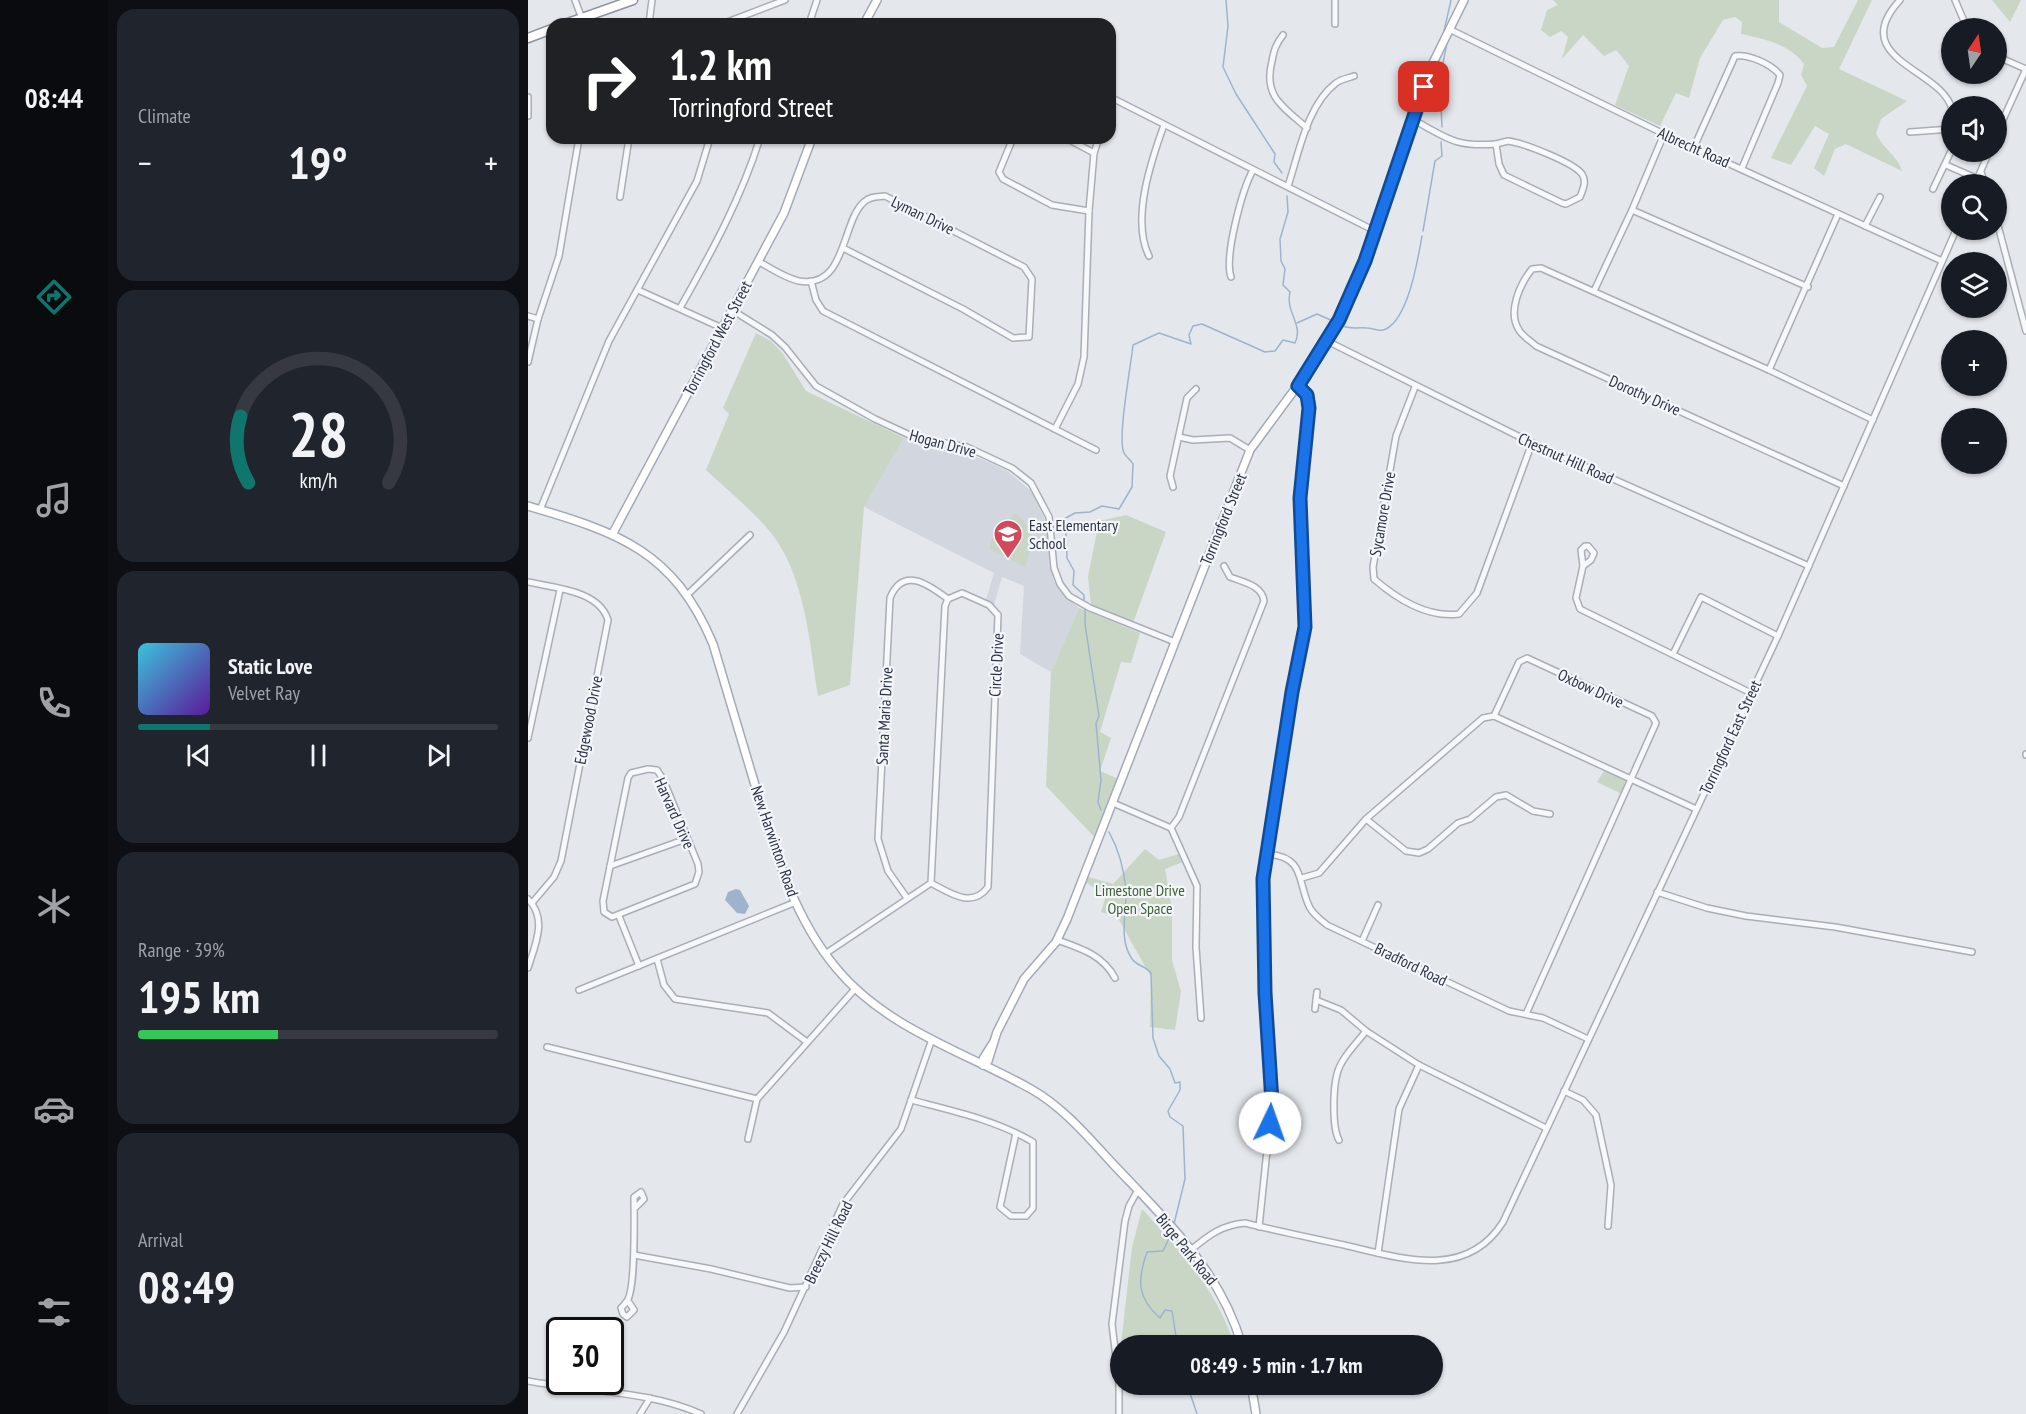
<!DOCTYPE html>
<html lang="en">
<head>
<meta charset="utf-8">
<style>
  body { margin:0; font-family:"PT Sans Narrow",sans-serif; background:#20242c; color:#f1f3f6; height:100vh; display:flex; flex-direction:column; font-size:22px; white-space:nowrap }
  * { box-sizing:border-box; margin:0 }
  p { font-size:20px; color:#9ea1a6 }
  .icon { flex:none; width:33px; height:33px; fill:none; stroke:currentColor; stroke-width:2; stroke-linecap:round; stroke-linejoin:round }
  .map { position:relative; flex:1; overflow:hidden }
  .sheet { display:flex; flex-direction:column; gap:9px; padding:9px; background:#0d0f14; width:420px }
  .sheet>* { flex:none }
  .hud { position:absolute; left:18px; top:18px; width:570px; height:126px; border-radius:18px; box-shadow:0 2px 4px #0004; background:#202124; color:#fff; overflow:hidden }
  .needle { width:39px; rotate:13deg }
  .tools { position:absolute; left:1413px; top:18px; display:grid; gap:12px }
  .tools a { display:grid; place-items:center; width:66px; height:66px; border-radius:50%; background:#171b24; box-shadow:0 2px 4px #0004; font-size:30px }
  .speed { position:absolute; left:18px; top:1317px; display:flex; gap:12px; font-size:30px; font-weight:700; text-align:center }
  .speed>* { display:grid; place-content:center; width:78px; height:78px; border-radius:50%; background:#171b24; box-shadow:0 2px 4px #0004; line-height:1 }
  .speed .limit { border:3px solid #111; border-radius:9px; background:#fff; color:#111 }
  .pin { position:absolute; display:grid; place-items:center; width:51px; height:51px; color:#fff; margin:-26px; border-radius:12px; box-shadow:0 3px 9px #0006 }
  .me { position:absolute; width:66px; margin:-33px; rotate:3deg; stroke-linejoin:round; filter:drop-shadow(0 0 4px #0008) }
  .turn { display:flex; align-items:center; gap:21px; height:126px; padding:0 24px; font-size:27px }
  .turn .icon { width:78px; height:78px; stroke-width:2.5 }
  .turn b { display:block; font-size:42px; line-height:51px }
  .big { font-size:45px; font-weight:700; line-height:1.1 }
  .sheet .widget { flex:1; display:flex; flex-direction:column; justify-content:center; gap:9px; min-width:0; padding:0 21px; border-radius:18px; background:#20242c }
  .sheet .dial { align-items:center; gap:0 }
  .dial svg { height:156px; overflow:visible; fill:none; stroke:#363941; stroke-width:7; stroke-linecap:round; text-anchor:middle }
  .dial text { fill:#f1f3f6; stroke:none }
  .song { display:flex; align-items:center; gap:18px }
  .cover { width:72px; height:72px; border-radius:9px; background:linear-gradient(135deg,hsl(190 70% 55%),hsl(270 70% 35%)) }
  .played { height:6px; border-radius:3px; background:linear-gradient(90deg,#0f766e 20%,#363941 20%) }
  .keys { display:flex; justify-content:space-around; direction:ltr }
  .heat { display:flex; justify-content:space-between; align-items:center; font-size:33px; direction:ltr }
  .charge { height:9px; border-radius:4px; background:linear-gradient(90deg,#34c759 39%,#363941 0) }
  .trip { position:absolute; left:582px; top:1335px; width:333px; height:60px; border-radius:30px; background:#171b24; box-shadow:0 2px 4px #0004; font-weight:700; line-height:60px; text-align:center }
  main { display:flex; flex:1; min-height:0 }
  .tabs { display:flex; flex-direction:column; width:108px; justify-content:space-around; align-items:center; background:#090b0e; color:#9ea1a6 }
  .tabs .icon { width:42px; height:42px }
  .tabs .on { color:#0f766e }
  .tabs b { font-size:27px; color:#f1f3f6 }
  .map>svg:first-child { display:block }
</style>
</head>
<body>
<main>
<nav class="tabs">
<b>08:44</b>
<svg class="icon on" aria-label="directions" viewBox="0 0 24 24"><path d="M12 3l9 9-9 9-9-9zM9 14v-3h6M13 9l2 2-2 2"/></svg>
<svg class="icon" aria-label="music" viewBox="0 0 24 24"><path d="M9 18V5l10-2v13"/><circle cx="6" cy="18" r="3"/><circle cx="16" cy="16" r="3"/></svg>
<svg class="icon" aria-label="phone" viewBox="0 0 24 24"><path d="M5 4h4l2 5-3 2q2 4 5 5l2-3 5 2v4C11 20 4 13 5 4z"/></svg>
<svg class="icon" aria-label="climate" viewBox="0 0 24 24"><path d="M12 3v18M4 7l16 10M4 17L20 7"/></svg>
<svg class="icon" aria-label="car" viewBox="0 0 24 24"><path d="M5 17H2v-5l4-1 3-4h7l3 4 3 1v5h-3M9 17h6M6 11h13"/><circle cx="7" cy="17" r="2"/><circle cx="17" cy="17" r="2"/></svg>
<svg class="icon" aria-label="filters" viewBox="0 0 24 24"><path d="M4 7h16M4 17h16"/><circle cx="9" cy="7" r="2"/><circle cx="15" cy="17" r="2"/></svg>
</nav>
<section class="sheet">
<div class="widget"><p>Climate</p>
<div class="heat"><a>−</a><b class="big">19°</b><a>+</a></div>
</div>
<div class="widget dial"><svg viewBox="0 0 100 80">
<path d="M14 69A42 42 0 1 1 86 69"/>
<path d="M14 69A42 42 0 0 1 10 35" stroke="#0f766e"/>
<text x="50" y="56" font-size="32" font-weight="700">28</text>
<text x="50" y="72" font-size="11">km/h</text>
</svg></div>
<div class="widget">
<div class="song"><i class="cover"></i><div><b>Static Love</b><p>Velvet Ray</p></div></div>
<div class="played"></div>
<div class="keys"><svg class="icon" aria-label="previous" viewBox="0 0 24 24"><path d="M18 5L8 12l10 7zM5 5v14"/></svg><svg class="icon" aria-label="pause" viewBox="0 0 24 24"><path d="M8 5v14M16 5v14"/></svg><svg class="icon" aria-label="next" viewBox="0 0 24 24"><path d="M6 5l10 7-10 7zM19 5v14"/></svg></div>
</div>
<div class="widget"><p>Range · 39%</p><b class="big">195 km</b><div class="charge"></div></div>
<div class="widget"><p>Arrival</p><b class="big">08:49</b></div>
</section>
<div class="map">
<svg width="1498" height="1414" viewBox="0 0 1498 1414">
  <rect width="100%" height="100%" fill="#e4e7ec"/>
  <path fill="#d2d6de" d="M376 438 446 456 478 470 503 491 519 524 521 564 526 581 538 597 551 608 523 672 492 654 496 586 474 577 466 605 458 600 466 573 336 507Z"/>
  <g fill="#c9d6c5">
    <path d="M1025 0H1251V22L1294 48 1306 47 1330 0H1344L1311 69 1379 101 1353 119 1348 133C1354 148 1370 156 1374 171L1318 144 1307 149 1296 176 1286 168 1301 134 1287 126 1263 165 1243 158 1279 86 1273 75 1276 64C1261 44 1237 39 1213 34L1214 22 1207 17 1195 20 1172 58 1161 98 1148 93 1132 126 1087 105 1101 66 1088 50 1076 56 1055 35 1034 59 1040 37 1033 31 1022 37 1013 30 1019 10 1030 5Z"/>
    <path d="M1464 0H1493L1482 22Z"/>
    <path d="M228 333 243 341 255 354 278 391 376 438 336 507 322 685 290 696C282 646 278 585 249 541 230 514 201 492 178 470L201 414 195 408Z"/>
    <path d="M487 513C505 528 506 545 497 567L462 549 463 541Z"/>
    <path d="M598 515 638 532 605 623 563 605 560 577 571 521Z"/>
    <path d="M551 608 612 633 603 663 593 662 572 732 583 738 572 771 595 781 571 842 518 786 523 672Z"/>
    <path d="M1077 769 1097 780 1094 794 1069 782Z"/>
    <path d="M617 849 631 860 651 854 655 862 637 869 644 909V960L653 992 647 1030 622 1027 623 977 590 918 573 912 578 895 555 881 557 876 585 884Z"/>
    <path d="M614 1209C651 1249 687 1288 705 1341L684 1345H651L649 1340 593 1344 604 1247Z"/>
  </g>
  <path fill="#9fb4cc" d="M208 889 212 890 221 906 217 914 209 913 197 900 200 892Z"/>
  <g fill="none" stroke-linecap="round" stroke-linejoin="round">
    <g stroke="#9fb4cc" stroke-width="1.5">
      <path d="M698 0 700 26 695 67 708 94 747 154 746 162 754 173"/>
      <path d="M916 31 923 0"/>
      <path d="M914 127 913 105 918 101 915 85 917 76 914 68 920 38"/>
      <path d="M895 231 907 161 914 156 913 142"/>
      <path d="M769 323 789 314 805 321"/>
      <path d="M812 325C823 330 828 327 839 328 846 328 851 333 858 329 881 317 890 258 894 236"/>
      <path d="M556 601V595L545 585 546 571 539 558 538 533 533 523 536 519 547 513 562 512 574 506 591 509 604 487 605 464C603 460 598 457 596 453 589 438 603 366 605 345L631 333 663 344 661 335 665 326 674 324 737 352 747 351 755 340 767 343C776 324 757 313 762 292L755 285 757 269 753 261 752 239 760 212 759 196"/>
      <path d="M557 609V624L571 716 568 723 573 780 570 802 573 810"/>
      <path d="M581 832C591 850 596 869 598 890 599 912 590 939 604 959 609 966 618 966 623 973L625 1038 631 1056 642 1069 647 1083 652 1082V1090L640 1111 642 1117 655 1126 657 1179 646 1224"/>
      <path d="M644 1232 635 1251 619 1252C609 1280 609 1298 632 1318L637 1310 644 1311 648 1336 654 1338V1346"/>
      <path d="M659 1384 669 1414"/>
    </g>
    <g stroke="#a9aeb7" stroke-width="8">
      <g id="minor">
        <path d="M47 0 56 24"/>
        <path d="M1372 0C1317 60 1416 69 1424 110"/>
        <path d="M1427 0 1439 28"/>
        <path d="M121 24 124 0"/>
        <path d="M194 24 257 0"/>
        <path d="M281 24 289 0"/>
        <path d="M807 24V0"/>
        <path d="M921 29 1136 134 1414 261"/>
        <path d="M755 35C748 44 746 50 744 61 735 96 754 106 779 128"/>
        <path d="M1468 56 1498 69"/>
        <path d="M0 97V116"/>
        <path d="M582 97 849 232"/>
        <path d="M886 120C920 139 928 147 968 144"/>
        <path d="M1382 132 1424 129"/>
        <path d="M1468 135 1498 69"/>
        <path d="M485 138 471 172 475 179 524 205 561 211"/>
        <path d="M538 138 566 153"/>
        <path d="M980 141C995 143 1045 162 1054 174 1059 182 1055 189 1052 197L1038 204 1034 203 976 175 971 164 968 144Z"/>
        <path d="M1166 147 1207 56C1221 54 1243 64 1252 75L1250 83 1214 168"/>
        <path d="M1418 165 1450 179"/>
        <path d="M1453 172 1457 184"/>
        <path d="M1447 184 1461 152"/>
        <path d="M760 186C771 153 779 105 808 83 813 79 821 78 826 76"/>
        <path d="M1405 189 1424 149"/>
        <path d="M92 197 101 138"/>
        <path d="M1104 210 1280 287"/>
        <path d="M1468 218 1498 331"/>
        <path d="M1337 226 1352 197"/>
        <path d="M621 256C603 220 623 161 636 125"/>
        <path d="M230 261C242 268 257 278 271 281 319 289 313 222 336 202 342 196 350 197 357 196L496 267 504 279 501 337 485 338 435 309 315 248"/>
        <path d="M703 277C696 257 714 190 725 170"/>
        <path d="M283 281 288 300 295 311 568 450"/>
        <path d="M110 290 194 328"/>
        <path d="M1066 291 1104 210 1136 134"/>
        <path d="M152 308C183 253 213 199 232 138"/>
        <path d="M204 310 244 335 257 347 288 386 347 419 388 438 439 447 484 468 503 483 521 517 526 568 532 584 541 596 562 608 647 642"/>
        <path d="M0 316 10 319"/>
        <path d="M799 341 1004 443 1281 566"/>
        <path d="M0 362 10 319 31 256 51 138"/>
        <path d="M1241 370 1310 214"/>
        <path d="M887 387 868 436 845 567 846 579C869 599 900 618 931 614L949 593 1004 443"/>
        <path d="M527 429 550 384 556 357 561 211 566 153 571 138"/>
        <path d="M651 437 665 440 702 438 722 450"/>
        <path d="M1316 486 1008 346C1003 341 994 336 991 330 979 312 992 284 1004 269L1013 268 1241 370 1345 420"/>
        <path d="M645 487 642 476 659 398 668 389"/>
        <path d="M12 510 81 341 169 181 182 138"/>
        <path d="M1057 546H1060L1066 553 1063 560 1055 566 1053 550Z"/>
        <path d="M1055 566 1048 598 1052 609 1223 693"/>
        <path d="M0 582C26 588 71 590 80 620L33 861 26 877 4 903"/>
        <path d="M159 595 222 535"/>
        <path d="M1145 654 1173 597 1250 636"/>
        <path d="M966 716 1168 809"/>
        <path d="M0 738 32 590"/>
        <path d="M1498 755V754"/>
        <path d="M120 769 129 770 135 779 170 864 171 872 167 884 84 917 76 912 75 901 100 778 103 773Z"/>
        <path d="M585 803 643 828"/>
        <path d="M838 819 878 851 891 853 900 849 930 823 942 819 968 797 978 795 1005 811 1022 814"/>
        <path d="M643 828 651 817 736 601C734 585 715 582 702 577L696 566"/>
        <path d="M643 828 669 886 668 947 673 1018"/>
        <path d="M740 854C778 857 769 883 782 908 786 915 793 920 799 925L981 1011 1015 1018 1060 1039"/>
        <path d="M82 866 158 839"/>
        <path d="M774 878 791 873 838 819 955 718 966 716 991 662 999 658 1124 716 1128 723 998 1014"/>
        <path d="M1129 892 1179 908 1218 916 1307 927 1444 952"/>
        <path d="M379 898 360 871 350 839 362 598C375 566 400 584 420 599"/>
        <path d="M0 899C20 919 7 945 0 968"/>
        <path d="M91 916 111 966"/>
        <path d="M529 940C552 948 575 955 587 978"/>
        <path d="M834 941 850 905"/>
        <path d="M297 954 403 883C422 893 444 909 460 887L470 615 461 605 434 593 420 599 417 606 403 883"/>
        <path d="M129 959 136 985 147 999 240 1013 279 1042"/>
        <path d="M51 990 268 902"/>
        <path d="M788 1000 813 1010 838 1031 891 1065 1018 1128"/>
        <path d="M787 1009 789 992"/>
        <path d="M19 1047 229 1099"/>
        <path d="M1036 1091 1055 1100 1068 1115 1083 1185 1080 1226"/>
        <path d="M383 1100C425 1111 468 1120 505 1142V1208L498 1216H483L472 1207 488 1133"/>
        <path d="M220 1139 229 1099 327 989"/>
        <path d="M811 1140C804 1128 805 1089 809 1074 813 1058 828 1044 838 1031"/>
        <path d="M731 1227 744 1102 737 993 735 879 764 692 777 627 773 498 781 408 779 395 770 385"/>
        <path d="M664 1249C681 1235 694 1225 717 1223 750 1231 783 1238 816 1245 872 1258 938 1281 975 1222L1250 636 1428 230"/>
        <path d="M850 1253 871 1109 891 1065"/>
        <path d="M106 1255 183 1269 262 1288 278 1287"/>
        <path d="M100 1301 106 1310 99 1317 95 1314 93 1308C95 1306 97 1304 99 1301 108 1289 106 1214 106 1197L113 1192 116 1199 108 1207"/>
        <path d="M0 1381C57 1392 119 1390 173 1414"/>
        <path d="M112 1414 122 1398"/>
        <path d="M209 1414 256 1332 315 1204 373 1129 404 1039"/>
        <path d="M591 1414V1383L584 1324 597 1221 601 1206 610 1190"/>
      </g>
    </g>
    <g stroke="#a3abb8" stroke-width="10">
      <g id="major">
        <path d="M336 24 349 0"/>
        <path d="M0 506C90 532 146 551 185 644 199 691 213 738 227 785 246 849 265 917 309 969 359 1029 437 1052 503 1089 535 1107 560 1137 585 1164 637 1219 693 1271 714 1346"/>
        <path d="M85 533 256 213 284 138"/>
        <path d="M455 1065 460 1061 469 1032 496 979 528 942 539 919 722 450 770 385 812 318 849 232 901 71 936 0"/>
        <path d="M455 1065V1059L465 1043"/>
        <path d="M723 1384 728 1414"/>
      </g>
    </g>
    <g stroke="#8b94a3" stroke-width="11">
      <g id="highway">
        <path d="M37 24 105 0"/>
        <path d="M0 38 24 29"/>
      </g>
    </g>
    <use href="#minor" stroke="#f7f8fa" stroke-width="5"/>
    <use href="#major" stroke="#fff" stroke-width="7"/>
    <use href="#highway" stroke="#fff" stroke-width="8"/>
  </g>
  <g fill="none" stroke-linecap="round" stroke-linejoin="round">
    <g stroke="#114b97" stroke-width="15">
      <path id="route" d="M742 1123 744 1102 737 993 735 879 764 692 777 627 772 498 781 408 779 395 770 386 811 320 837 261 896 87"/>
    </g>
    <use href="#route" stroke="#1a73e8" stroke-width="10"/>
  </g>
  <defs>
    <g id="school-pin" transform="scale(1.5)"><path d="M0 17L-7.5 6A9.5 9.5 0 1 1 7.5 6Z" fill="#d1495b" stroke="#f4f6f9"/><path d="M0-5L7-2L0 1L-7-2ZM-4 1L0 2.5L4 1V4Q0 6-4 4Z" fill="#fff"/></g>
  </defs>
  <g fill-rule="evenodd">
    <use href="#school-pin" x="480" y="534"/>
  </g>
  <g text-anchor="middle" stroke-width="4.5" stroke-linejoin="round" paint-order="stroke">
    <g font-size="16" fill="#2b3445" stroke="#f4f6f9">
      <text transform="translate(1166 147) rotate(24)" y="6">Albrecht Road</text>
      <text transform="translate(395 215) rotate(26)" y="6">Lyman Drive</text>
      <text transform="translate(189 338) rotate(-62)" y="6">Torringford West Street</text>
      <text transform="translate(1117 395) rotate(24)" y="6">Dorothy Drive</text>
      <text transform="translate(415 443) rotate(15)" y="6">Hogan Drive</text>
      <text transform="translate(1038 458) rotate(24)" y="6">Chestnut Hill Road</text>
      <text transform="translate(854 514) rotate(-80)" y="6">Sycamore Drive</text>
      <text transform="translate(695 519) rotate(-68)" y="6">Torringford Street</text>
      <text transform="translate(468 665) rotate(-87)" y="6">Circle Drive</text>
      <text transform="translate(1063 688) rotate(25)" y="6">Oxbow Drive</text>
      <text transform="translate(356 716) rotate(-87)" y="6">Santa Maria Drive</text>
      <text transform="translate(60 720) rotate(-79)" y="6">Edgewood Drive</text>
      <text transform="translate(1202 737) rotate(-65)" y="6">Torringford East Street</text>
      <text transform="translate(147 813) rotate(66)" y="6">Harvard Drive</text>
      <text transform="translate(247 841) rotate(71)" y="6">New Harwinton Road</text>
      <text transform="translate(883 964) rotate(26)" y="6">Bradford Road</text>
      <text transform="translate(300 1242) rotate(-64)" y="6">Breezy Hill Road</text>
      <text transform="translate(659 1249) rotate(51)" y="6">Birge Park Road</text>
    </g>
    <g font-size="16" fill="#2b3445" stroke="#f4f6f9" text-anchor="start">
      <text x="501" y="531">East Elementary<tspan x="501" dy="18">School</tspan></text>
    </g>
    <g font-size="16" fill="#3f6138" stroke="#f4f6f9">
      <text x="612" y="896">Limestone Drive<tspan x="612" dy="18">Open Space</tspan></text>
    </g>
  </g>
</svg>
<div class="tools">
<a><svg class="needle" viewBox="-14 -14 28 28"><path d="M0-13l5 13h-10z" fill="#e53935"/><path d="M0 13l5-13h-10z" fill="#9ea1a6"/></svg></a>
<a><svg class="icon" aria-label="sound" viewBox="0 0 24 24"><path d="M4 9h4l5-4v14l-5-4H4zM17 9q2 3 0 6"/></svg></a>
<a><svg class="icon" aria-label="search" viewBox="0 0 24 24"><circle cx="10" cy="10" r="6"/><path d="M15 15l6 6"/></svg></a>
<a><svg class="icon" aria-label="layers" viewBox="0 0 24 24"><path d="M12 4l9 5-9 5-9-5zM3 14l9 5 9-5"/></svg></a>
<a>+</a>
<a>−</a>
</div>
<div class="speed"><div class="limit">30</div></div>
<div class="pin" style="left:896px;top:87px;background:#d93025"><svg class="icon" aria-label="arrive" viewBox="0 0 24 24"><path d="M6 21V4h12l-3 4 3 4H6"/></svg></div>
<svg class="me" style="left:742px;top:1123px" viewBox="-20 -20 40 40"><circle r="19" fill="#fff"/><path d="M0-13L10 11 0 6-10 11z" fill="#1a73e8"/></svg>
<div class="trip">08:49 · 5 min · 1.7 km</div>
<div class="hud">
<div class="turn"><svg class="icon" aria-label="right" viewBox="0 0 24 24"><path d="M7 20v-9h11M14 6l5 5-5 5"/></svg><div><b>1.2 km</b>Torringford Street</div></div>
</div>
</div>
</main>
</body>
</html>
